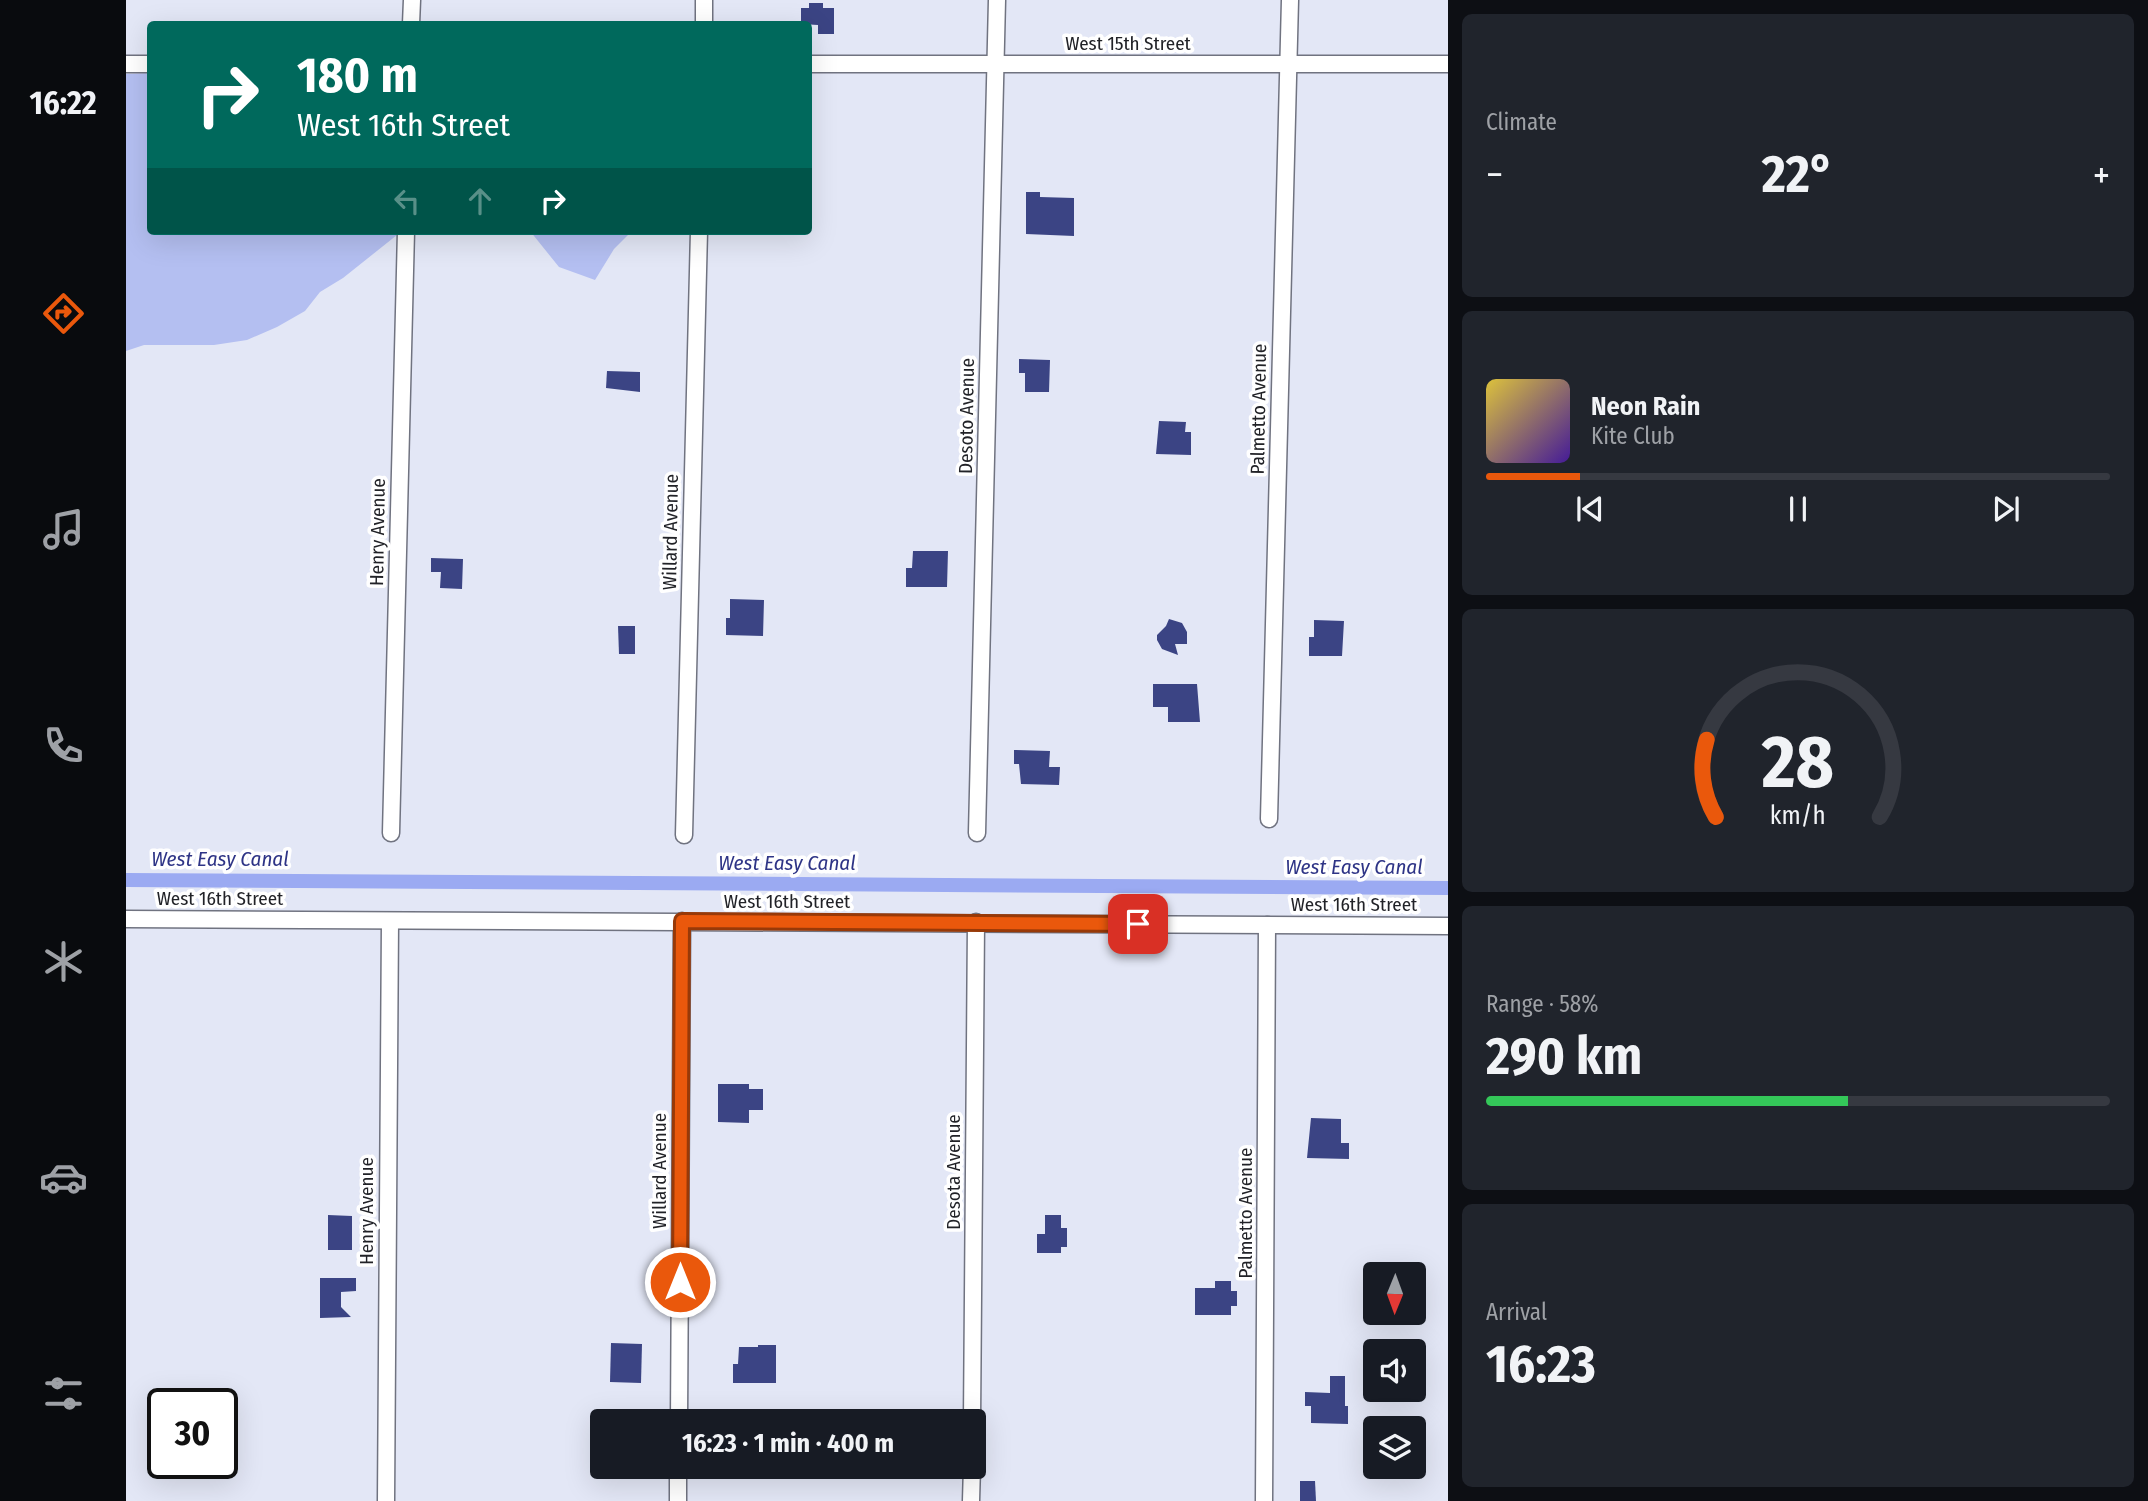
<!DOCTYPE html>
<html lang="en">
<head>
<meta charset="utf-8">
<style>
  body { margin:0; font-family:"Fira Sans Condensed",sans-serif; background:#20242c; color:#f1f3f6; height:100vh; display:flex; flex-direction:column; font-size:26px; white-space:nowrap }
  * { box-sizing:border-box; margin:0 }
  p { font-size:23px; color:#9ea1a6 }
  .icon { flex:none; width:38px; height:38px; fill:none; stroke:currentColor; stroke-width:2; stroke-linecap:round; stroke-linejoin:round }
  .map { position:relative; flex:1; overflow:hidden }
  .side { display:flex; flex-direction:column; gap:14px; padding:14px; background:#0d0f14; width:700px }
  .side>* { flex:none }
  .hud { position:absolute; left:21px; top:21px; width:665px; height:214px; border-radius:7px; box-shadow:0 7px 28px #0002; background:#00695c; color:#fff; overflow:hidden }
  .needle { width:46px; rotate:181deg }
  .fabs { position:absolute; left:1237px; top:1262px; display:grid; gap:14px }
  .fabs a { display:grid; place-items:center; width:63px; height:63px; border-radius:7px; background:#171b24; box-shadow:0 7px 28px #0002; font-size:35px }
  .speed { position:absolute; left:21px; top:1388px; display:flex; gap:14px; font-size:35px; font-weight:700; text-align:center }
  .speed>* { display:grid; place-content:center; width:91px; height:91px; border-radius:50%; background:#171b24; box-shadow:0 7px 28px #0002; line-height:1 }
  .speed .limit { border:4px solid #111; border-radius:10px; background:#fff; color:#111 }
  .pin { position:absolute; display:grid; place-items:center; width:60px; height:60px; color:#fff; margin:-30px; border-radius:14px; box-shadow:0 4px 10px #0006 }
  .me { position:absolute; width:77px; margin:-38px; rotate:0deg; stroke-linejoin:round; filter:drop-shadow(0 0 5px #0008) }
  .turn { display:flex; align-items:center; gap:24px; height:147px; padding:0 35px; font-size:32px }
  .turn .icon { width:91px; height:91px; stroke-width:2.5 }
  .turn b { display:block; font-size:49px; line-height:60px }
  .lanes { display:flex; align-items:center; height:66px; padding:0 35px; background:#0003; justify-content:center; gap:35px; direction:ltr }
  .lanes .off { opacity:.35 }
  .big { font-size:52px; font-weight:700; line-height:1.1 }
  .side .widget { flex:1; display:flex; flex-direction:column; justify-content:center; gap:10px; min-width:0; padding:0 24px; border-radius:10px; background:#20242c }
  .side .dial { align-items:center; gap:0 }
  .dial svg { height:182px; overflow:visible; fill:none; stroke:#363941; stroke-width:7; stroke-linecap:round; text-anchor:middle }
  .dial text { fill:#f1f3f6; stroke:none }
  .song { display:flex; align-items:center; gap:21px }
  .cover { width:84px; height:84px; border-radius:10px; background:linear-gradient(135deg,hsl(50 70% 55%),hsl(260 70% 35%)) }
  .played { height:7px; border-radius:4px; background:linear-gradient(90deg,#ea580c 15%,#363941 15%) }
  .keys { display:flex; justify-content:space-around; direction:ltr }
  .heat { display:flex; justify-content:space-between; align-items:center; font-size:38px; direction:ltr }
  .charge { height:10px; border-radius:5px; background:linear-gradient(90deg,#34c759 58%,#363941 0) }
  .trip { position:absolute; left:464px; top:1409px; width:396px; height:70px; border-radius:7px; background:#171b24; box-shadow:0 7px 28px #0002; font-weight:700; line-height:70px; text-align:center }
  main { display:flex; flex:1; min-height:0 }
  .dock { display:flex; flex-direction:column; width:126px; justify-content:space-around; align-items:center; background:#090b0e; color:#9ea1a6 }
  .dock .icon { width:49px; height:49px }
  .dock .selected { color:#ea580c }
  .dock b { font-size:32px; color:#f1f3f6 }
  .map>svg:first-child { display:block }
</style>
</head>
<body>
<main>
<nav class="dock">
<b>16:22</b>
<svg class="icon selected" aria-label="directions" viewBox="0 0 24 24"><path d="M12 3l9 9-9 9-9-9zM9 14v-3h6M13 9l2 2-2 2"/></svg>
<svg class="icon" aria-label="music" viewBox="0 0 24 24"><path d="M9 18V5l10-2v13"/><circle cx="6" cy="18" r="3"/><circle cx="16" cy="16" r="3"/></svg>
<svg class="icon" aria-label="phone" viewBox="0 0 24 24"><path d="M5 4h4l2 5-3 2q2 4 5 5l2-3 5 2v4C11 20 4 13 5 4z"/></svg>
<svg class="icon" aria-label="climate" viewBox="0 0 24 24"><path d="M12 3v18M4 7l16 10M4 17L20 7"/></svg>
<svg class="icon" aria-label="car" viewBox="0 0 24 24"><path d="M5 17H2v-5l4-1 3-4h7l3 4 3 1v5h-3M9 17h6M6 11h13"/><circle cx="7" cy="17" r="2"/><circle cx="17" cy="17" r="2"/></svg>
<svg class="icon" aria-label="filters" viewBox="0 0 24 24"><path d="M4 7h16M4 17h16"/><circle cx="9" cy="7" r="2"/><circle cx="15" cy="17" r="2"/></svg>
</nav>
<div class="map">
<svg width="1322" height="1501" viewBox="0 0 1322 1501">
  <rect width="100%" height="100%" fill="#e3e7f6"/>
  <g fill="#b4bff1">
    <path d="M24 73V231H276L217 278 194 292 179 311 151 327 121 340 88 345H18L0 351V74Z"/>
    <path d="M404 231H506L488 249 469 280 433 267Z"/>
  </g>
  <g fill="none" stroke-linecap="round" stroke-linejoin="round">
    <path stroke="#9baaf2" stroke-width="14" d="M0 880 1322 888"/>
  </g>
  <g fill="#3b4484">
    <path d="M683 3H697V8H708V34H692V25L675 24V8H683Z"/>
    <path d="M900 192H914V197L948 198V236L900 234Z"/>
    <path d="M893 359 924 360 923 392H899V373H893Z"/>
    <path d="M481 371 514 372V392L480 388Z"/>
    <path d="M1033 421 1060 422 1059 432H1065V455L1030 454Z"/>
    <path d="M787 551H822L821 587H780V568H786Z"/>
    <path d="M305 558 337 559 336 589 314 588 315 572H305Z"/>
    <path d="M604 599 638 600 637 636 600 635V618H604Z"/>
    <path d="M1043 619 1056 623 1061 632V644H1049L1052 655 1036 649 1031 640V635L1040 626Z"/>
    <path d="M1188 620 1218 621 1216 656H1183V637H1188Z"/>
    <path d="M492 626H509V654H493Z"/>
    <path d="M1027 684H1071L1074 722H1042V707H1027Z"/>
    <path d="M888 750 924 751 923 767H934L933 785 895 784 893 764H888Z"/>
    <path d="M592 1084H623V1089H637V1110H623V1123L592 1122Z"/>
    <path d="M1185 1118 1215 1119V1143H1223V1159L1181 1158Z"/>
    <path d="M202 1215 226 1216V1250H202Z"/>
    <path d="M919 1215H935V1228H941V1247H935V1253H911V1234H919Z"/>
    <path d="M194 1278H230V1291L215 1292V1307L225 1317 194 1318Z"/>
    <path d="M1089 1281H1105V1291H1111V1306H1105V1315H1069V1288H1089Z"/>
    <path d="M485 1343 516 1344 515 1383 484 1382Z"/>
    <path d="M632 1345H650V1383H607V1364H612L613 1347H632Z"/>
    <path d="M1204 1376H1219V1406H1222V1424L1185 1423V1406H1179V1392L1204 1393Z"/>
    <path d="M1174 1481H1189L1190 1501H1174Z"/>
  </g>
  <g fill="none" stroke-linecap="round" stroke-linejoin="round">
    <g stroke="#707380" stroke-width="19">
      <g id="street">
        <path d="M285 24 286 0"/>
        <path d="M578 24V0"/>
        <path d="M0 64H24"/>
        <path d="M682 64H1322"/>
        <path d="M1143 819 1164 0"/>
        <path d="M265 833 280 231"/>
        <path d="M851 833 871 0"/>
        <path d="M558 835 573 231"/>
        <path d="M0 919 1322 926"/>
        <path d="M553 1421 556 921"/>
        <path d="M846 1421 850 922"/>
        <path d="M260 1501 264 921"/>
        <path d="M552 1501V1466"/>
        <path d="M845 1501 846 1466"/>
        <path d="M1138 1501 1141 925"/>
      </g>
    </g>
    <use href="#street" stroke="#fff" stroke-width="16"/>
  </g>
  <g fill="none" stroke-linecap="round" stroke-linejoin="round">
    <g stroke="#983908" stroke-width="18">
      <path id="route" d="M554 1282 556 921 1012 924"/>
    </g>
    <use href="#route" stroke="#ea580c" stroke-width="12"/>
  </g>
  <g text-anchor="middle" stroke-width="7" stroke-linejoin="round" paint-order="stroke">
    <g font-size="19" fill="#212227" stroke="#fff">
      <text x="1002" y="50">West 15th Street</text>
      <text transform="translate(1132 409) rotate(-89)" y="7">Palmetto Avenue</text>
      <text transform="translate(840 416) rotate(-89)" y="7">Desoto Avenue</text>
      <text transform="translate(251 532) rotate(-89)" y="7">Henry Avenue</text>
      <text transform="translate(544 532) rotate(-89)" y="7">Willard Avenue</text>
      <text x="94" y="905">West 16th Street</text>
      <text x="661" y="908">West 16th Street</text>
      <text x="1228" y="911">West 16th Street</text>
      <text transform="translate(533 1171) rotate(-90)" y="7">Willard Avenue</text>
      <text transform="translate(827 1172) rotate(-90)" y="7">Desota Avenue</text>
      <text transform="translate(240 1211) rotate(-90)" y="7">Henry Avenue</text>
      <text transform="translate(1119 1213) rotate(-90)" y="7">Palmetto Avenue</text>
    </g>
    <g font-size="21" font-style="italic" fill="#2e3486" stroke="#fff">
      <text x="94" y="866">West Easy Canal</text>
      <text x="661" y="870">West Easy Canal</text>
      <text x="1228" y="874">West Easy Canal</text>
    </g>
  </g>
</svg>
<div class="fabs">
<a><svg class="needle" viewBox="-14 -14 28 28"><path d="M0-13l5 13h-10z" fill="#e53935"/><path d="M0 13l5-13h-10z" fill="#9ea1a6"/></svg></a>
<a><svg class="icon" aria-label="sound" viewBox="0 0 24 24"><path d="M4 9h4l5-4v14l-5-4H4zM17 9q2 3 0 6"/></svg></a>
<a><svg class="icon" aria-label="layers" viewBox="0 0 24 24"><path d="M12 4l9 5-9 5-9-5zM3 14l9 5 9-5"/></svg></a>
</div>
<div class="speed"><div class="limit">30</div></div>
<div class="pin" style="left:1012px;top:924px;background:#d93025"><svg class="icon" aria-label="arrive" viewBox="0 0 24 24"><path d="M6 21V4h12l-3 4 3 4H6"/></svg></div>
<svg class="me" style="left:554px;top:1282px" viewBox="-20 -20 40 40"><circle r="17" fill="#ea580c" stroke="#fff" stroke-width="3"/><path d="M0-11L8 9 0 5-8 9z" fill="#fff"/></svg>
<div class="trip">16:23 · 1 min · 400 m</div>
<div class="hud">
<div class="turn"><svg class="icon" aria-label="right" viewBox="0 0 24 24"><path d="M7 20v-9h11M14 6l5 5-5 5"/></svg><div><b>180 m</b>West 16th Street</div></div>
<div class="lanes"><svg class="icon off" aria-label="left" viewBox="0 0 24 24"><path d="M17 20v-9H6M10 6l-5 5 5 5"/></svg><svg class="icon off" aria-label="ahead" viewBox="0 0 24 24"><path d="M12 20V5M6 11l6-6 6 6"/></svg><svg class="icon" aria-label="right" viewBox="0 0 24 24"><path d="M7 20v-9h11M14 6l5 5-5 5"/></svg></div>
</div>
</div>
<section class="side">
<div class="widget"><p>Climate</p>
<div class="heat"><a>−</a><b class="big">22°</b><a>+</a></div>
</div>
<div class="widget">
<div class="song"><i class="cover"></i><div><b>Neon Rain</b><p>Kite Club</p></div></div>
<div class="played"></div>
<div class="keys"><svg class="icon" aria-label="previous" viewBox="0 0 24 24"><path d="M18 5L8 12l10 7zM5 5v14"/></svg><svg class="icon" aria-label="pause" viewBox="0 0 24 24"><path d="M8 5v14M16 5v14"/></svg><svg class="icon" aria-label="next" viewBox="0 0 24 24"><path d="M6 5l10 7-10 7zM19 5v14"/></svg></div>
</div>
<div class="widget dial"><svg viewBox="0 0 100 80">
<path d="M14 69A42 42 0 1 1 86 69"/>
<path d="M14 69A42 42 0 0 1 10 35" stroke="#ea580c"/>
<text x="50" y="56" font-size="32" font-weight="700">28</text>
<text x="50" y="72" font-size="11">km/h</text>
</svg></div>
<div class="widget"><p>Range · 58%</p><b class="big">290 km</b><div class="charge"></div></div>
<div class="widget"><p>Arrival</p><b class="big">16:23</b></div>
</section>
</main>
</body>
</html>
